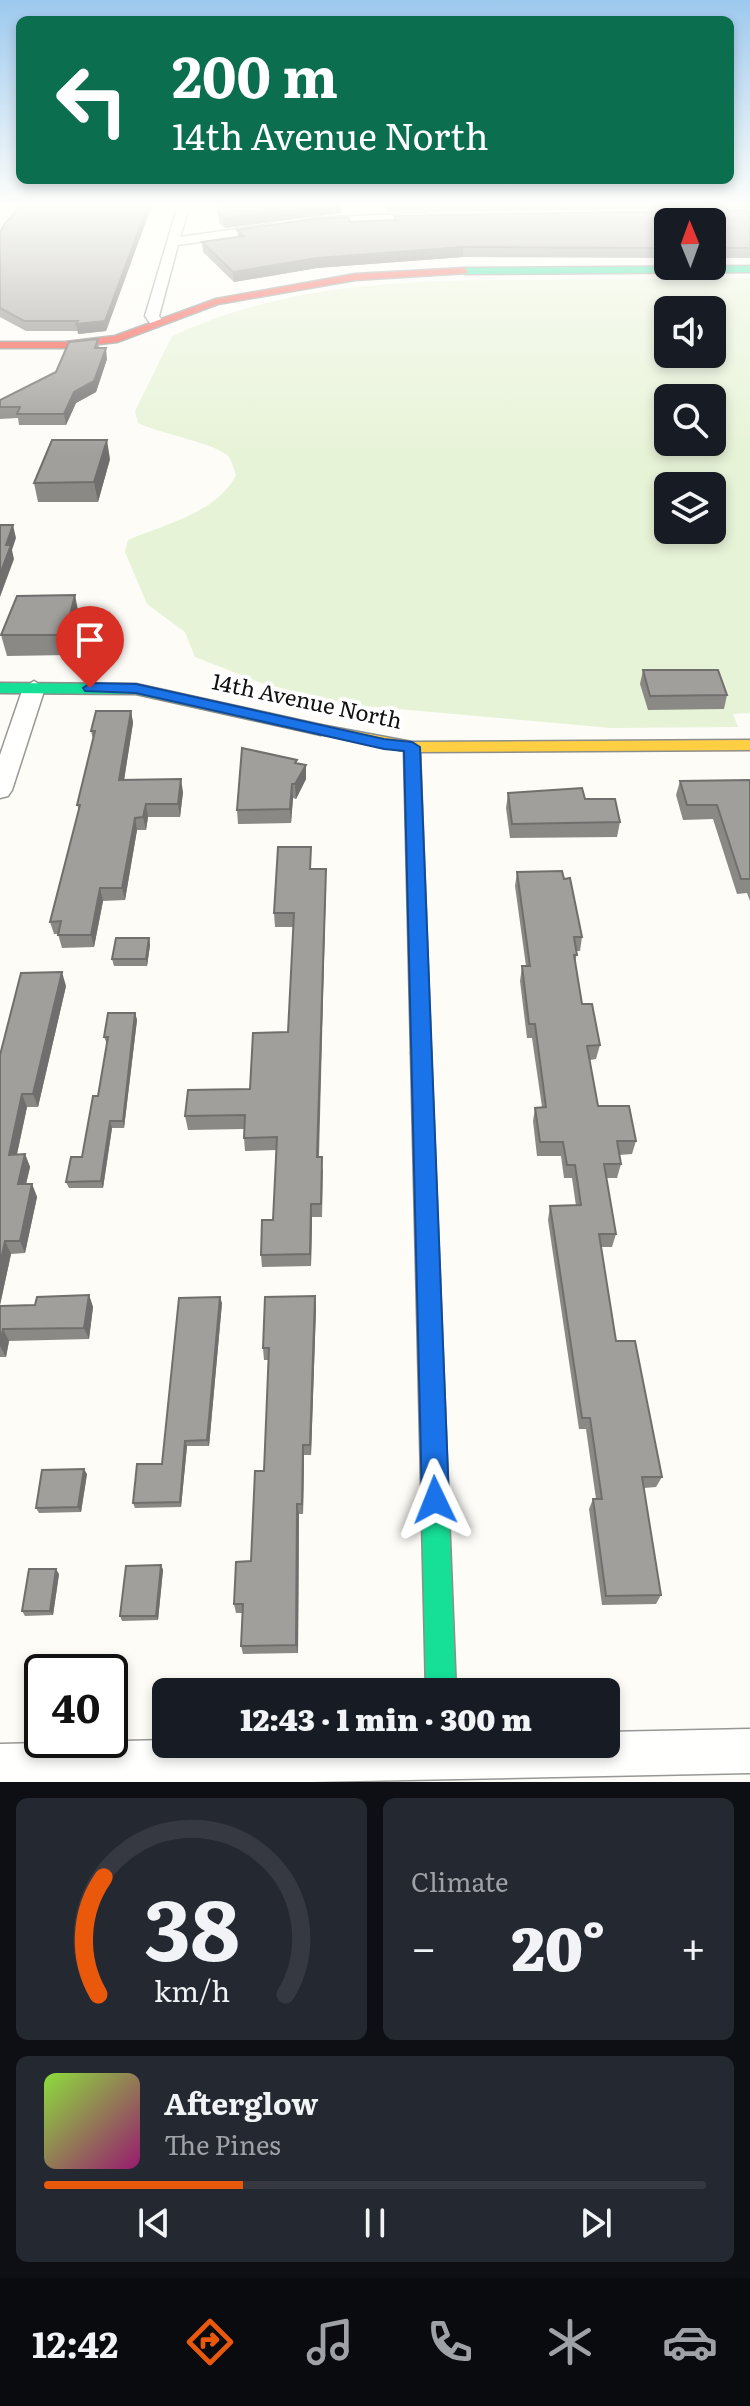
<!DOCTYPE html>
<html lang="en">
<head>
<meta charset="utf-8">
<style>
  body { margin:0; font-family:Literata,serif; background:#242831; color:#f1f3f6; height:100vh; display:flex; flex-direction:column; font-size:30px; white-space:nowrap }
  * { box-sizing:border-box; margin:0 }
  p { font-size:26px; color:#9ea1a6 }
  .icon { flex:none; width:44px; height:44px; fill:none; stroke:currentColor; stroke-width:2; stroke-linecap:round; stroke-linejoin:round }
  .map { position:relative; height:1782px; overflow:hidden }
  .sheet { display:flex; flex-direction:column; gap:16px; padding:16px; background:#0d0f14; flex:1 }
  .sheet>* { flex:none }
  .hud { position:absolute; left:16px; top:16px; width:718px; height:168px; border-radius:12px; box-shadow:0 4px 12px #0003; background:#0b6e4f; color:#fff; overflow:hidden }
  .needle { width:52px; rotate:359deg }
  .buttons { position:absolute; left:654px; top:208px; display:grid; gap:16px }
  .buttons a { display:grid; place-items:center; width:72px; height:72px; border-radius:12px; background:#171b24; box-shadow:0 4px 12px #0003; font-size:40px }
  .speed { position:absolute; left:24px; top:1654px; display:flex; gap:16px; font-size:40px; font-weight:700; text-align:center }
  .speed>* { display:grid; place-content:center; width:104px; height:104px; border-radius:50%; background:#171b24; box-shadow:0 4px 12px #0003; line-height:1 }
  .speed .limit { border:4px solid #111; border-radius:12px; background:#fff; color:#111 }
  .pin { position:absolute; display:grid; place-items:center; width:68px; height:68px; color:#fff; margin:-82px -34px; border-radius:50% 50% 50% 0; rotate:-45deg; box-shadow:0 0 8px #0007 }
  .pin .icon { rotate:45deg }
  .me { position:absolute; width:88px; margin:-44px; rotate:358deg; stroke-linejoin:round; filter:drop-shadow(0 0 6px #0008) }
  .turn { display:flex; align-items:center; gap:28px; height:168px; padding:0 24px; font-size:36px }
  .turn .icon { width:104px; height:104px; stroke-width:2.5 }
  .turn b { display:block; font-size:56px; line-height:68px }
  .big { font-size:60px; font-weight:800; line-height:1.1 }
  .sheet .widget { flex:1; display:flex; flex-direction:column; justify-content:center; gap:12px; min-width:0; padding:0 28px; border-radius:12px; background:#242831 }
  .sheet .dial { align-items:center; gap:0 }
  .dial svg { height:208px; overflow:visible; fill:none; stroke:#363941; stroke-width:7; stroke-linecap:round; text-anchor:middle }
  .dial text { fill:#f1f3f6; stroke:none }
  .song { display:flex; align-items:center; gap:24px }
  .cover { width:96px; height:96px; border-radius:12px; background:linear-gradient(135deg,hsl(90 70% 55%),hsl(320 70% 35%)) }
  .played { height:8px; border-radius:4px; background:linear-gradient(90deg,#ea580c 30%,#363941 30%) }
  .keys { display:flex; justify-content:space-around; direction:ltr }
  .heat { display:flex; justify-content:space-between; align-items:center; font-size:44px; direction:ltr }
  .sheet .tiles { flex:1; display:grid; gap:16px; grid-template-columns:1fr 1fr }
  .widget:last-child { grid-column:span 2 }
  .trip { position:absolute; left:152px; top:1678px; width:468px; height:80px; border-radius:12px; background:#171b24; box-shadow:0 4px 12px #0003; font-weight:800; line-height:80px; text-align:center }
  .tab-bar { display:flex; height:128px; justify-content:space-around; align-items:center; background:#090b0e; color:#9ea1a6 }
  .tab-bar .icon { width:56px; height:56px }
  .tab-bar .active { color:#ea580c }
  .tab-bar b { font-size:36px; color:#f1f3f6 }
  .map>svg:first-child { display:block }
</style>
</head>
<body>
<div class="map">
<svg width="750" height="1782" viewBox="0 0 750 1782">
  <rect width="100%" height="100%" fill="#fdfcf7"/>
  <path fill="#e7f3d7" fill-rule="evenodd" d="M750 278V713L733 714 738 727 611 728 353 705 264 684 195 657 185 632 147 604 125 552 128 540C165 524 217 513 236 475 234 470 232 462 229 457 219 444 158 433 138 423L135 411 172 336C286 283 408 280 530 280 604 279 677 279 750 278ZM668 310H712V354H668ZM668 398H712V442H668ZM668 486H712V530H668Z"/>
  <g fill="none" stroke-linecap="round" stroke-linejoin="round">
    <g stroke="#979795" stroke-width="3">
      <g id="street">
        <path d="M178 205H190L180 237 271 224 277 228 271 232 178 245 159 316 164 323 157 327 152 326 145 316Z"/>
        <path d="M426 213 430 215V219L314 226 308 222 314 218Z"/>
        <path d="M34 681 45 688 12 790 8 796 0 798V755L23 688Z"/>
        <path d="M750 1729V1773L311 1782H0V1744L166 1740V1744H606V1732Z"/>
      </g>
    </g>
    <g stroke="#8e8d8b" stroke-width="3">
      <g id="fast">
        <path d="M750 266V272L465 274 461 271 465 268Z"/>
        <path d="M0 683 136 684 321 725 329 730 321 735 136 694 0 693Z"/>
        <path d="M421 1045 428 1047 431 1053 456 1692H426L411 1053 414 1047Z"/>
      </g>
    </g>
    <g stroke="#8e8d8b" stroke-width="3">
      <path id="slow" d="M321 725 412 742 750 740V750L420 752 431 1053 428 1059 421 1061 414 1059 411 1053 404 751 315 733 313 730 315 727Z"/>
    </g>
    <g stroke="#8e8d8b" stroke-width="3">
      <path id="jam" d="M465 268 468 273 355 280 218 304 117 342 65 348H0V342H65L115 336 216 299 355 274Z"/>
    </g>
    <use href="#street" fill="#fffffe" fill-rule="evenodd"/>
    <use href="#fast" fill="#16e098" fill-rule="evenodd"/>
    <use href="#slow" fill="#ffcf43" fill-rule="evenodd"/>
    <use href="#jam" fill="#f24e42" fill-rule="evenodd"/>
  </g>
  <g fill="#8a8986">
    <path d="M22 205H152L106 331 78 334V331H26L0 317V232Z"/>
    <path d="M221 205H341V213L225 228 219 223 218 213Z"/>
    <path d="M384 205H750V208L387 212Z"/>
    <path d="M750 210V258H712V222H668V258L463 257 317 268 234 282 203 252 202 242 238 237 237 230 394 220V216Z"/>
    <path d="M98 339 99 348 107 359 96 392 76 403 66 425H19L18 418 0 419V400L56 372Z"/>
    <path d="M110 459 98 502H38L34 483Z"/>
    <path d="M79 615 69 655 7 656 1 635Z"/>
    <path d="M643 670 727 695 724 709 648 710 640 684Z"/>
    <path d="M131 711 133 723 124 780 183 792 180 817H148L146 830H137L125 900 103 901 94 947 62 948 58 934H54L50 922 79 810 77 805 93 739 91 731Z"/>
    <path d="M297 763 306 779 296 799 293 798 291 823 238 824 237 810Z"/>
    <path d="M750 780V901L747 893 737 894 713 819 683 820 676 795 680 781Z"/>
    <path d="M508 793 585 799 620 822 617 837 510 838 506 808Z"/>
    <path d="M311 861V869L326 883 319 1157 323 1170 322 1217H312L311 1266 262 1267 261 1255 273 1220 276 1150 245 1151 244 1138V1129L188 1130 185 1116 250 1089 288 1032 293 927H275L274 913Z"/>
    <path d="M517 872 564 879 582 937 580 951H577L575 964 582 1004 600 1045 596 1059 590 1060 598 1106 636 1141 632 1154 619 1155 621 1164 617 1178H606L616 1234 612 1247H601L616 1341 662 1477 656 1487 644 1488 661 1595 656 1604 602 1605 589 1509 593 1499H596L586 1429H579L548 1220 550 1206H576L572 1178H564L561 1156H537L533 1121 535 1108 542 1107 532 1038H527L520 981 522 966H526L515 886Z"/>
    <path d="M149 938 150 945 147 966H114L112 959Z"/>
    <path d="M66 986 38 1107H27L17 1154H25L30 1167 26 1184H32L37 1197 25 1253 11 1254 0 1305V1055Z"/>
    <path d="M135 1013 137 1020 124 1128H112L103 1188H69L66 1182 82 1157 98 1096 107 1044 104 1037Z"/>
    <path d="M89 1295 93 1307 89 1339 9 1341 6 1357H0V1306L35 1305Z"/>
    <path d="M315 1296 316 1308 311 1455H304L303 1514H299L298 1653 243 1654 241 1646 242 1613H236L234 1604 251 1561 264 1471 269 1360H264L263 1348Z"/>
    <path d="M222 1303 209 1446H187L181 1507 135 1508 133 1503 162 1464Z"/>
    <path d="M87 1474 81 1512 39 1513 36 1508Z"/>
    <path d="M161 1565 163 1570 158 1620 122 1621 120 1616Z"/>
    <path d="M59 1574 53 1615 25 1616 22 1611Z"/>
  </g>
  <g fill="#716f6d">
    <path d="M148 205H152L106 331 78 334 76 324Z"/>
    <path d="M334 205H341V213L225 228 224 218Z"/>
    <path d="M463 247V257L317 268 234 282 233 272 317 258Z"/>
    <path d="M106 348 107 359 96 392 76 403 66 425 64 414 74 392Z"/>
    <path d="M107 440 110 459 98 502 94 482Z"/>
    <path d="M13 525 16 538 12 550 14 559 0 597V574L6 545Z"/>
    <path d="M75 595 79 615 69 655 65 635Z"/>
    <path d="M131 711 133 723 122 793 119 780Z"/>
    <path d="M306 765V779L296 799 295 784Z"/>
    <path d="M181 779 183 792 180 817 178 804Z"/>
    <path d="M292 784 293 798 291 823 290 809Z"/>
    <path d="M146 804 148 817 146 830 143 817Z"/>
    <path d="M135 818 137 830 125 900 122 888Z"/>
    <path d="M326 869V883L318 1170 317 1157Z"/>
    <path d="M100 888 103 901 94 947 91 935Z"/>
    <path d="M149 938 150 945 147 966 146 959Z"/>
    <path d="M62 972 66 986 38 1107 33 1094Z"/>
    <path d="M135 1013 137 1020 124 1128 123 1121Z"/>
    <path d="M22 1094 27 1107 14 1168 9 1155Z"/>
    <path d="M110 1121 112 1128 103 1188 101 1181Z"/>
    <path d="M25 1154 30 1167 23 1197 18 1184Z"/>
    <path d="M32 1184 37 1197 25 1253 20 1241Z"/>
    <path d="M311 1204 312 1217 311 1266 310 1254Z"/>
    <path d="M5 1241 11 1254 0 1305V1265Z"/>
    <path d="M89 1295 93 1307 89 1339 84 1328Z"/>
    <path d="M315 1296 316 1308 311 1455 310 1445Z"/>
    <path d="M220 1297 222 1303 209 1446 207 1440Z"/>
    <path d="M3 1329 9 1341 6 1357 0 1346Z"/>
    <path d="M185 1441 187 1446 181 1507 180 1502Z"/>
    <path d="M303 1445 304 1455 303 1514 302 1504Z"/>
    <path d="M84 1469 87 1474 81 1512 78 1507Z"/>
    <path d="M297 1504 299 1514 298 1653 296 1645Z"/>
    <path d="M161 1565 163 1570 158 1620 156 1616Z"/>
    <path d="M56 1569 59 1574 53 1615 50 1611Z"/>
  </g>
  <g fill="#a19f9c" stroke="#716f6d" stroke-width="2">
    <path d="M22 205H148L105 321 76 324 78 321H24L0 308V232L6 222Z"/>
    <path d="M221 205H334L224 218 218 213Z"/>
    <path d="M750 210V248H712V222H668V248L463 247 317 258 233 272 202 242 244 236 237 230 312 219 348 217 350 222 396 220 394 216Z"/>
    <path d="M98 339 95 348H106L94 381 74 392 64 414H17L20 407H0V400L56 372 69 342Z"/>
    <path d="M52 440H107L94 482 34 483Z"/>
    <path d="M0 525H13L6 545H11L0 574Z"/>
    <path d="M75 595 65 635H1L17 596Z"/>
    <path d="M643 670H718L727 695 650 696Z"/>
    <path d="M96 711H131L119 780 181 779 178 804H146L143 817 135 818 122 888H100L91 935H58L61 921 50 922 80 805H77L95 731H91Z"/>
    <path d="M242 748 297 760 295 763 306 765 295 784H292L290 809 237 810Z"/>
    <path d="M750 780V879H741L717 805H687L680 781Z"/>
    <path d="M582 788 585 799H615L620 822 512 824 508 793Z"/>
    <path d="M278 847H311L310 869H326L317 1157H322L321 1204H311L310 1254 261 1255 262 1220H273L277 1137 244 1138 245 1115 185 1116 188 1090 250 1089 253 1033 288 1032 294 913H274Z"/>
    <path d="M562 871 564 879 570 878 582 937H574L577 955H574L582 1004H592L600 1045 587 1046 598 1106H629L636 1141H617L621 1164H604L616 1234H599L616 1341H635L662 1477H642L661 1595 606 1596 593 1499H602L590 1418H582L550 1206 581 1205 575 1165H567L563 1142H540L535 1108 546 1107 535 1024H529L522 966H530L517 872Z"/>
    <path d="M116 938H149L146 959H112Z"/>
    <path d="M62 972 33 1094H22L9 1155 25 1154 18 1184H32L20 1241H5L0 1265V1055L21 973Z"/>
    <path d="M108 1013H135L123 1121H110L101 1181 66 1182 71 1157H82L93 1096H98L108 1037H104Z"/>
    <path d="M89 1295 84 1328 3 1329 0 1345V1306L35 1305 37 1297Z"/>
    <path d="M315 1296 310 1445H303L302 1504H297L296 1645 241 1646 243 1604H234L236 1562 251 1561 255 1471H264L269 1348H263L265 1297Z"/>
    <path d="M220 1297 207 1440 185 1441 180 1502 133 1503 137 1464H162L179 1298Z"/>
    <path d="M84 1469 78 1507 36 1508 42 1470Z"/>
    <path d="M161 1565 156 1616H120L126 1566Z"/>
    <path d="M29 1569H56L50 1611H22Z"/>
  </g>
  <linearGradient id="sky" x2="0" y2="1"><stop stop-color="#9dc9ee"/><stop offset="0.45" stop-color="#fefefb"/><stop offset="1" stop-color="#fefefb" stop-opacity="0"/></linearGradient>
  <rect width="750" height="454" fill="url(#sky)"/>
  <path fill="#1a73e8" stroke="#114b97" stroke-width="2" d="M90 683 136 684 384 739 412 742 420 747 449 1500 445 1509 435 1513 426 1509 422 1500 404 751 384 749 136 693 85 691 83 688Z"/>
  <g text-anchor="middle" stroke-width="8" stroke-linejoin="round" paint-order="stroke">
    <g font-size="22" fill="#111" stroke="#fff">
      <text transform="translate(307 701) rotate(12)" y="8">14th Avenue North</text>
    </g>
  </g>
</svg>
<div class="buttons">
<a><svg class="needle" viewBox="-14 -14 28 28"><path d="M0-13l5 13h-10z" fill="#e53935"/><path d="M0 13l5-13h-10z" fill="#9ea1a6"/></svg></a>
<a><svg class="icon" aria-label="sound" viewBox="0 0 24 24"><path d="M4 9h4l5-4v14l-5-4H4zM17 9q2 3 0 6"/></svg></a>
<a><svg class="icon" aria-label="search" viewBox="0 0 24 24"><circle cx="10" cy="10" r="6"/><path d="M15 15l6 6"/></svg></a>
<a><svg class="icon" aria-label="layers" viewBox="0 0 24 24"><path d="M12 4l9 5-9 5-9-5zM3 14l9 5 9-5"/></svg></a>
</div>
<div class="speed"><div class="limit">40</div></div>
<div class="pin" style="left:90px;top:688px;background:#d93025"><svg class="icon" aria-label="arrive" viewBox="0 0 24 24"><path d="M6 21V4h12l-3 4 3 4H6"/></svg></div>
<svg class="me" style="left:435px;top:1500px" viewBox="-20 -20 40 40"><path d="M0-17L14 15 0 8-14 15z" fill="#1a73e8" stroke="#fff" stroke-width="4"/></svg>
<div class="trip">12:43 · 1 min · 300 m</div>
<div class="hud">
<div class="turn"><svg class="icon" aria-label="left" viewBox="0 0 24 24"><path d="M17 20v-9H6M10 6l-5 5 5 5"/></svg><div><b>200 m</b>14th Avenue North</div></div>
</div>
</div>
<section class="sheet">
<div class="tiles">
<div class="widget dial"><svg viewBox="0 0 100 80">
<path d="M14 69A42 42 0 1 1 86 69"/>
<path d="M14 69A42 42 0 0 1 16 24" stroke="#ea580c"/>
<text x="50" y="56" font-size="32" font-weight="700">38</text>
<text x="50" y="72" font-size="11">km/h</text>
</svg></div>
<div class="widget"><p>Climate</p>
<div class="heat"><a>−</a><b class="big">20°</b><a>+</a></div>
</div>
<div class="widget">
<div class="song"><i class="cover"></i><div><b>Afterglow</b><p>The Pines</p></div></div>
<div class="played"></div>
<div class="keys"><svg class="icon" aria-label="previous" viewBox="0 0 24 24"><path d="M18 5L8 12l10 7zM5 5v14"/></svg><svg class="icon" aria-label="pause" viewBox="0 0 24 24"><path d="M8 5v14M16 5v14"/></svg><svg class="icon" aria-label="next" viewBox="0 0 24 24"><path d="M6 5l10 7-10 7zM19 5v14"/></svg></div>
</div>
</div>
</section>
<nav class="tab-bar">
<b>12:42</b>
<svg class="icon active" aria-label="directions" viewBox="0 0 24 24"><path d="M12 3l9 9-9 9-9-9zM9 14v-3h6M13 9l2 2-2 2"/></svg>
<svg class="icon" aria-label="music" viewBox="0 0 24 24"><path d="M9 18V5l10-2v13"/><circle cx="6" cy="18" r="3"/><circle cx="16" cy="16" r="3"/></svg>
<svg class="icon" aria-label="phone" viewBox="0 0 24 24"><path d="M5 4h4l2 5-3 2q2 4 5 5l2-3 5 2v4C11 20 4 13 5 4z"/></svg>
<svg class="icon" aria-label="climate" viewBox="0 0 24 24"><path d="M12 3v18M4 7l16 10M4 17L20 7"/></svg>
<svg class="icon" aria-label="car" viewBox="0 0 24 24"><path d="M5 17H2v-5l4-1 3-4h7l3 4 3 1v5h-3M9 17h6M6 11h13"/><circle cx="7" cy="17" r="2"/><circle cx="17" cy="17" r="2"/></svg>
</nav>
</body>
</html>
